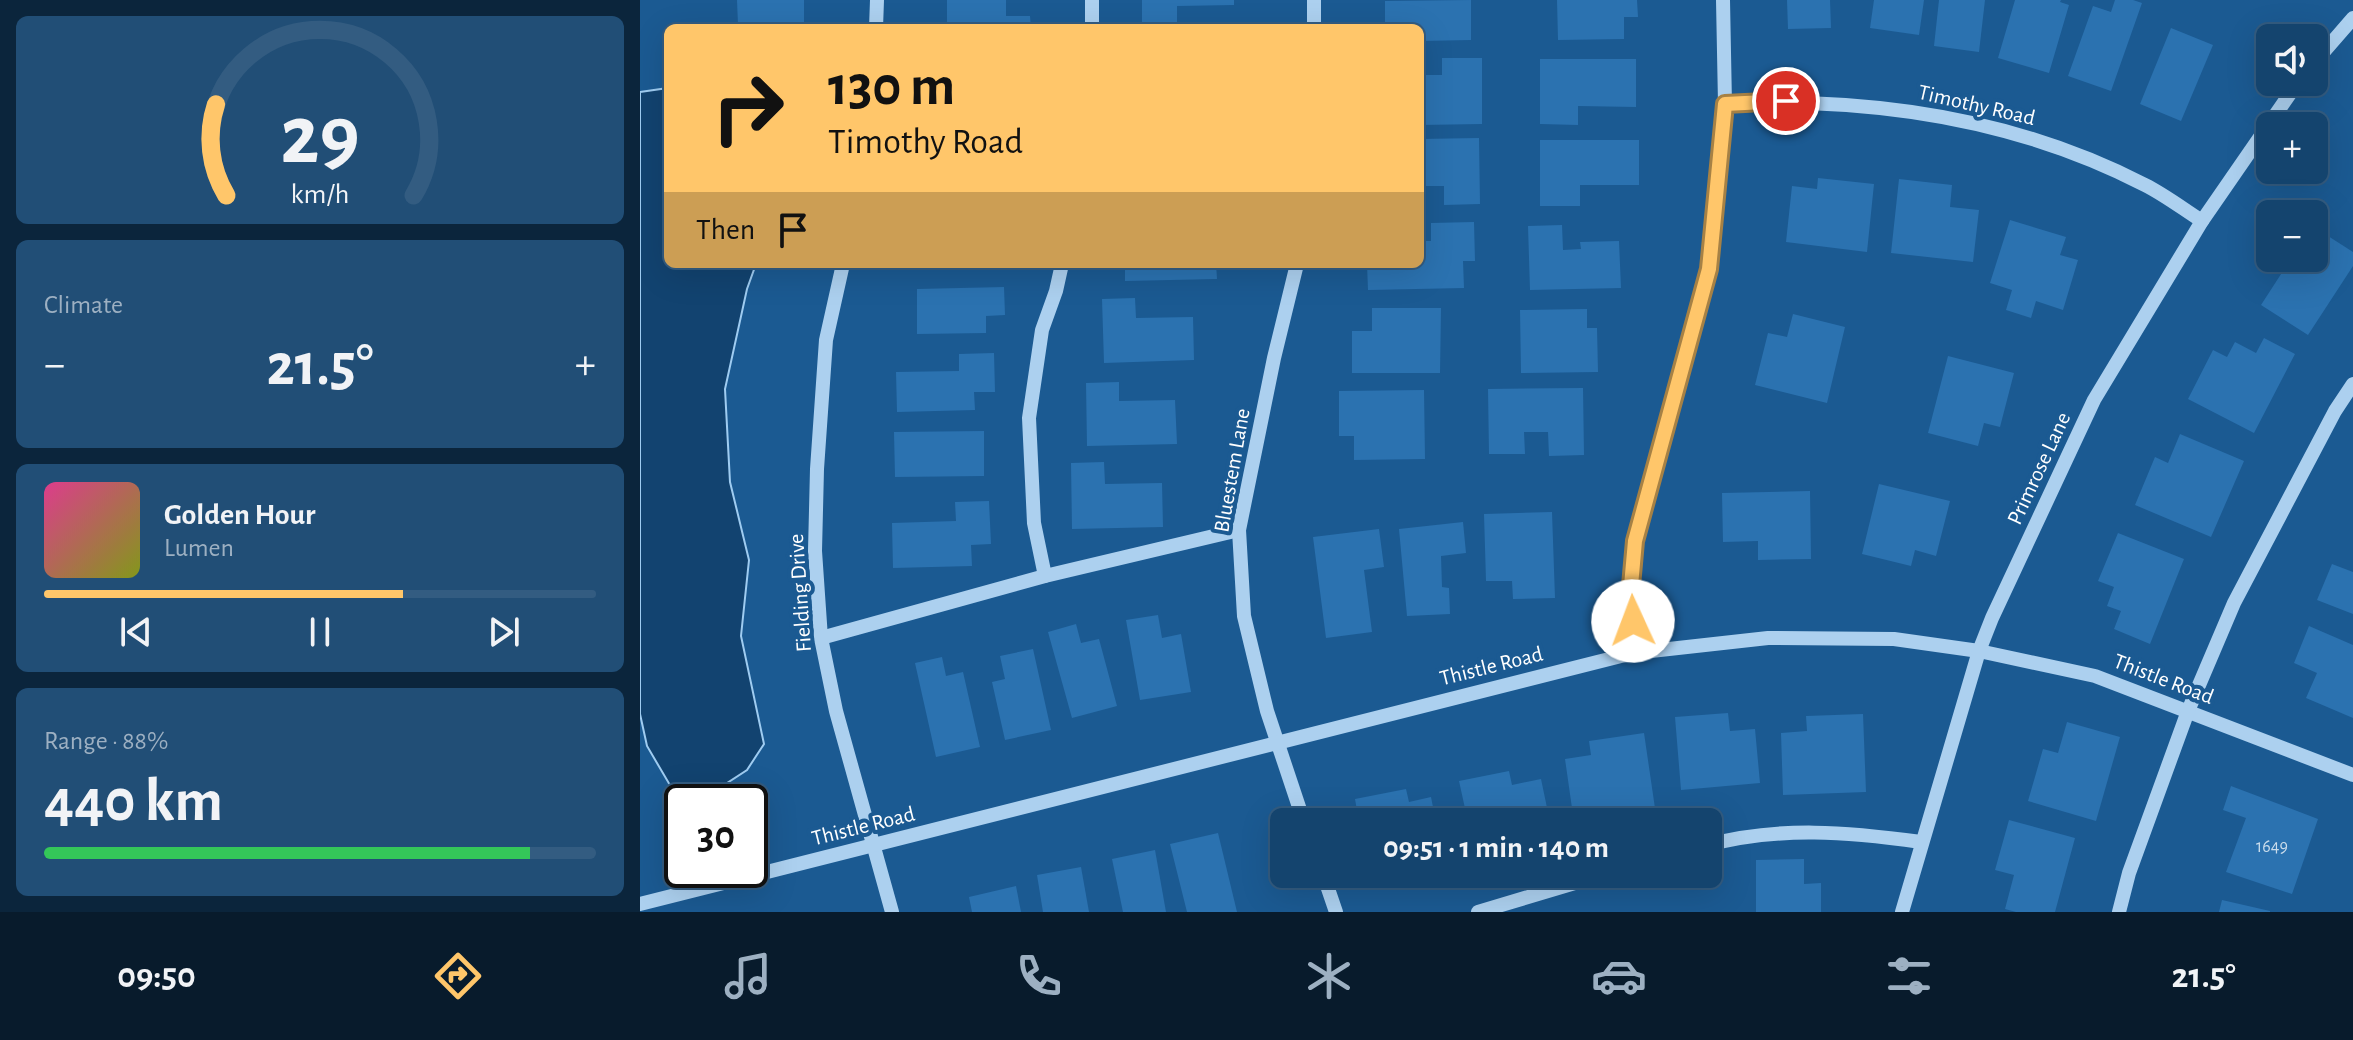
<!DOCTYPE html>
<html lang="en">
<head>
<meta charset="utf-8">
<style>
  body { margin:0; font-family:"Alegreya Sans",sans-serif; background:#214e76; color:#f1f3f6; height:100vh; display:flex; flex-direction:column; font-size:30px; white-space:nowrap }
  * { box-sizing:border-box; margin:0 }
  p { font-size:26px; color:#9db0c2 }
  .icon { flex:none; width:44px; height:44px; fill:none; stroke:currentColor; stroke-width:2; stroke-linecap:round; stroke-linejoin:round }
  .map { position:relative; flex:1; overflow:hidden }
  .side { display:flex; flex-direction:column; gap:16px; padding:16px; background:#0b253c; width:640px }
  .side>* { flex:none }
  .guide { position:absolute; left:24px; top:24px; width:760px; height:244px; border-radius:12px; box-shadow:0 8px 32px #0002,0 0 0 2px #335c81; background:#ffc66a; color:#111; overflow:hidden }
  .controls { position:absolute; left:1616px; top:24px; display:grid; gap:16px }
  .controls a { display:grid; place-items:center; width:72px; height:72px; border-radius:12px; background:#14446e; box-shadow:0 8px 32px #0002,0 0 0 2px #335c81; font-size:40px }
  .speed { position:absolute; left:24px; top:784px; display:flex; gap:16px; font-size:40px; font-weight:700; text-align:center }
  .speed>* { display:grid; place-content:center; width:104px; height:104px; border-radius:50%; background:#14446e; box-shadow:0 8px 32px #0002,0 0 0 2px #335c81; line-height:1 }
  .speed .limit { border:4px solid #111; border-radius:12px; background:#fff; color:#111 }
  .pin { position:absolute; display:grid; place-items:center; width:68px; height:68px; color:#fff; margin:-34px; border:4px solid #fff; border-radius:50%; box-shadow:0 2px 8px #0007 }
  .me { position:absolute; width:88px; margin:-44px; rotate:358deg; stroke-linejoin:round; filter:drop-shadow(0 0 6px #0008) }
  .turn { display:flex; align-items:center; gap:28px; height:168px; padding:0 32px; font-size:36px }
  .turn .icon { width:104px; height:104px; stroke-width:2.5 }
  .turn b { display:block; font-size:56px; line-height:68px }
  .then { display:flex; align-items:center; height:76px; padding:0 32px; background:#0003; gap:16px; font-size:30px }
  .big { font-size:60px; font-weight:600; line-height:1.1 }
  .side .card { flex:1; display:flex; flex-direction:column; justify-content:center; gap:12px; min-width:0; padding:0 28px; border-radius:12px; background:#214e76 }
  .side .dial { align-items:center; gap:0 }
  .dial svg { height:208px; overflow:visible; fill:none; stroke:#335c81; stroke-width:7; stroke-linecap:round; text-anchor:middle }
  .dial text { fill:#f1f3f6; stroke:none }
  .song { display:flex; align-items:center; gap:24px }
  .cover { width:96px; height:96px; border-radius:12px; background:linear-gradient(135deg,hsl(330 70% 55%),hsl(70 70% 35%)) }
  .played { height:8px; border-radius:4px; background:linear-gradient(90deg,#ffc66a 65%,#335c81 65%) }
  .keys { display:flex; justify-content:space-around; direction:ltr }
  .heat { display:flex; justify-content:space-between; align-items:center; font-size:44px; direction:ltr }
  .charge { height:12px; border-radius:6px; background:linear-gradient(90deg,#34c759 88%,#335c81 0) }
  .trip { position:absolute; left:630px; top:808px; width:452px; height:80px; border-radius:12px; background:#14446e; box-shadow:0 8px 32px #0002,0 0 0 2px #335c81; font-weight:600; line-height:80px; text-align:center }
  .menu { display:flex; height:128px; justify-content:space-around; align-items:center; background:#081b2c; color:#9db0c2 }
  .menu .icon { width:56px; height:56px }
  .menu .current { color:#ffc66a }
  .menu b { font-size:36px; color:#f1f3f6 }
  main { display:flex; flex:1; min-height:0 }
  .map>svg:first-child { display:block }
</style>
</head>
<body>
<main>
<section class="side">
<div class="card dial"><svg viewBox="0 0 100 80">
<path d="M14 69A42 42 0 1 1 86 69"/>
<path d="M14 69A42 42 0 0 1 10 34" stroke="#ffc66a"/>
<text x="50" y="56" font-size="32" font-weight="700">29</text>
<text x="50" y="72" font-size="11">km/h</text>
</svg></div>
<div class="card"><p>Climate</p>
<div class="heat"><a>−</a><b class="big">21.5°</b><a>+</a></div>
</div>
<div class="card">
<div class="song"><i class="cover"></i><div><b>Golden Hour</b><p>Lumen</p></div></div>
<div class="played"></div>
<div class="keys"><svg class="icon" aria-label="previous" viewBox="0 0 24 24"><path d="M18 5L8 12l10 7zM5 5v14"/></svg><svg class="icon" aria-label="pause" viewBox="0 0 24 24"><path d="M8 5v14M16 5v14"/></svg><svg class="icon" aria-label="next" viewBox="0 0 24 24"><path d="M6 5l10 7-10 7zM19 5v14"/></svg></div>
</div>
<div class="card"><p>Range · 88%</p><b class="big">440 km</b><div class="charge"></div></div>
</section>
<div class="map">
<svg width="1713" height="912" viewBox="0 0 1713 912">
  <rect width="100%" height="100%" fill="#1b5a92"/>
  <path fill="#124370" stroke="#9fccf1" stroke-width="2" d="M28 88V264H116L107 289 85 389 90 482 109 560 101 636 124 744 107 770 87 783 34 792 7 746 0 714V92Z"/>
  <g fill="#2b72b0">
    <path d="M97 0H164V23L98 25Z"/>
    <path d="M307 0H366V16H390L391 28H307Z"/>
    <path d="M502 0H594V5L537 6V28H502Z"/>
    <path d="M831 0V40L780 41V28H745V1Z"/>
    <path d="M917 0H997L998 17H984V39L918 40Z"/>
    <path d="M1147 0H1190L1191 28 1148 29Z"/>
    <path d="M1234 0H1284L1279 35 1230 28Z"/>
    <path d="M1299 0H1345L1339 52 1294 46Z"/>
    <path d="M1375 0H1421L1420 2 1429 5 1409 73 1358 58Z"/>
    <path d="M1475 0H1493L1502 3 1471 91 1428 76 1453 6 1471 12Z"/>
    <path d="M1531 28 1573 45 1541 121 1500 104Z"/>
    <path d="M802 58H842V124L780 125V75H802Z"/>
    <path d="M900 59H996V107L938 106V125L900 124Z"/>
    <path d="M839 138 840 204 804 205V186H780V139Z"/>
    <path d="M900 140H999V185H940V206H900Z"/>
    <path d="M1178 178 1234 184 1227 252 1146 242 1152 186 1177 189Z"/>
    <path d="M1259 179 1312 185 1310 207 1339 210 1333 262 1251 253Z"/>
    <path d="M1370 220 1426 237 1420 255 1438 260 1423 310 1396 301 1391 318 1366 310 1372 290 1350 283Z"/>
    <path d="M834 222 835 261H823L824 288 728 290 727 264H780V241H791V223Z"/>
    <path d="M922 225 923 250 941 249 940 242 979 241 981 288 890 290 888 226Z"/>
    <path d="M1674 227 1713 252V266L1668 335 1621 305 1643 271 1632 264 1636 258H1674Z"/>
    <path d="M485 264H576L577 279 485 281Z"/>
    <path d="M364 287 365 315 346 316V333L277 334V289Z"/>
    <path d="M495 298 496 318 553 317 554 360 464 363 462 299Z"/>
    <path d="M732 308H801L800 373H712V331H732Z"/>
    <path d="M947 309V328H957L958 372 881 373 880 310Z"/>
    <path d="M1153 314 1205 327 1187 403 1115 385 1128 333 1147 337Z"/>
    <path d="M1624 338 1655 354 1614 433 1548 399 1573 350 1587 357 1595 342 1616 353Z"/>
    <path d="M354 353 355 392H334L335 410 257 412 256 372 319 371V354Z"/>
    <path d="M1308 356 1374 373 1360 427 1344 423 1338 446 1288 433Z"/>
    <path d="M479 382V401L535 400 537 444 447 446 446 383Z"/>
    <path d="M943 388 944 455 909 456 908 432H884L885 454H849L848 389Z"/>
    <path d="M784 390 785 459 714 460V436H699V391Z"/>
    <path d="M344 431V476L255 477 254 432Z"/>
    <path d="M1540 434 1604 461 1571 537 1495 505 1515 457 1528 463Z"/>
    <path d="M464 462 465 484 522 483 523 527 432 529 431 463Z"/>
    <path d="M1239 484 1310 501 1296 556 1275 550 1271 566 1222 554Z"/>
    <path d="M1170 491 1171 559 1118 560V541L1083 542 1082 493Z"/>
    <path d="M349 501 351 544 331 545 332 566 253 568 252 523 316 521 315 502Z"/>
    <path d="M912 512 915 598 873 599 872 581H846L844 514Z"/>
    <path d="M823 522 826 553 801 556 802 587 809 588 810 614 767 616 759 529Z"/>
    <path d="M739 529 744 567 724 570 732 632 686 638 673 537Z"/>
    <path d="M1478 533 1544 559 1510 644 1474 629 1481 611 1467 606 1474 587 1458 581Z"/>
    <path d="M1692 564 1713 572V614L1677 600Z"/>
    <path d="M518 615 522 638 541 634 551 692 500 700 486 620Z"/>
    <path d="M436 624 441 643 459 639 477 706 432 718 408 632Z"/>
    <path d="M1669 626 1713 645V718L1666 698 1677 673 1654 663Z"/>
    <path d="M393 649 411 730 365 740 352 682 365 679 360 656Z"/>
    <path d="M302 657 306 676 323 672 340 747 296 757 275 663Z"/>
    <path d="M1088 713 1090 731 1115 729 1120 783 1041 790 1035 717Z"/>
    <path d="M1223 714 1226 792 1143 795 1141 733 1167 731 1166 716Z"/>
    <path d="M1427 722 1480 737 1456 821 1388 801 1403 749 1418 753Z"/>
    <path d="M1004 733 1016 815 969 822H934L925 759 951 755 949 741Z"/>
    <path d="M869 771 872 785 901 779 910 822H828L819 781Z"/>
    <path d="M1591 786 1678 819 1652 894 1586 872 1606 818 1583 810Z"/>
    <path d="M766 789 769 802 791 797 796 822H719L715 799Z"/>
    <path d="M1369 820 1435 838 1415 912H1376L1365 909 1374 875 1355 870Z"/>
    <path d="M578 833 597 912H547L530 844Z"/>
    <path d="M515 850 526 912H483L472 859Z"/>
    <path d="M1164 859V884L1181 883V912H1116V860Z"/>
    <path d="M441 867 449 912H403L397 875Z"/>
    <path d="M376 886 381 912H332L329 897Z"/>
    <path d="M1582 900 1630 911V912H1579Z"/>
  </g>
  <g fill="none" stroke-linecap="round" stroke-linejoin="round">
    <g stroke="#acd0ef" stroke-width="14">
      <path d="M236 28 237 0"/>
      <path d="M452 28V0"/>
      <path d="M674 28V0"/>
      <path d="M1674 63 1713 18"/>
      <path d="M1085 104C1230 97 1375 118 1505 185 1525 195 1543 209 1562 221"/>
      <path d="M203 264 186 340 177 469 175 551 181 638 196 711 252 912"/>
      <path d="M657 264 634 358 599 530 604 616 627 711 664 822"/>
      <path d="M405 576 394 523 389 418 402 330 416 291 422 264"/>
      <path d="M181 638 405 576 599 530"/>
      <path d="M993 653 990 597 995 541 1069 269 1085 104 1083 0"/>
      <path d="M1068 845C1139 826 1209 832 1281 842"/>
      <path d="M683 874 696 912"/>
      <path d="M0 904 993 653 1128 638 1254 639 1339 651 1455 676 1713 775"/>
      <path d="M838 912 965 874"/>
      <path d="M1262 912 1339 651 1352 618 1454 400 1562 221 1658 82"/>
      <path d="M1479 912 1489 873 1548 711 1594 603 1695 411 1713 384"/>
    </g>
  </g>
  <g fill="none" stroke-linecap="round" stroke-linejoin="round">
    <g stroke="#a68145" stroke-width="20">
      <path id="route" d="M993 621 990 597 995 541 1069 269 1085 104 1146 101"/>
    </g>
    <use href="#route" stroke="#ffc66a" stroke-width="14"/>
  </g>
  <g text-anchor="middle" stroke-width="8" stroke-linejoin="round" paint-order="stroke">
    <g font-size="18" fill="#cadceb">
      <text x="1632" y="852">1649</text>
    </g>
    <g font-size="22" fill="#fff" stroke="#1b5a92">
      <text transform="translate(1337 104) rotate(13)" y="8">Timothy Road</text>
      <text transform="translate(1398 468) rotate(-65)" y="8">Primrose Lane</text>
      <text transform="translate(591 470) rotate(-80)" y="8">Bluestem Lane</text>
      <text transform="translate(159 593) rotate(-94)" y="8">Fielding Drive</text>
      <text transform="translate(851 665) rotate(-14)" y="8">Thistle Road</text>
      <text transform="translate(1524 678) rotate(21)" y="8">Thistle Road</text>
      <text transform="translate(223 825) rotate(-14)" y="8">Thistle Road</text>
    </g>
  </g>
</svg>
<div class="controls">
<a><svg class="icon" aria-label="sound" viewBox="0 0 24 24"><path d="M4 9h4l5-4v14l-5-4H4zM17 9q2 3 0 6"/></svg></a>
<a>+</a>
<a>−</a>
</div>
<div class="speed"><div class="limit">30</div></div>
<div class="pin" style="left:1146px;top:101px;background:#d93025"><svg class="icon" aria-label="arrive" viewBox="0 0 24 24"><path d="M6 21V4h12l-3 4 3 4H6"/></svg></div>
<svg class="me" style="left:993px;top:621px" viewBox="-20 -20 40 40"><circle r="19" fill="#fff"/><path d="M0-13L10 11 0 6-10 11z" fill="#ffc66a"/></svg>
<div class="trip">09:51 · 1 min · 140 m</div>
<div class="guide">
<div class="turn"><svg class="icon" aria-label="right" viewBox="0 0 24 24"><path d="M7 20v-9h11M14 6l5 5-5 5"/></svg><div><b>130 m</b>Timothy Road</div></div>
<div class="then">Then<svg class="icon" aria-label="arrive" viewBox="0 0 24 24"><path d="M6 21V4h12l-3 4 3 4H6"/></svg></div>
</div>
</div>
</main>
<nav class="menu">
<b>09:50</b>
<svg class="icon current" aria-label="directions" viewBox="0 0 24 24"><path d="M12 3l9 9-9 9-9-9zM9 14v-3h6M13 9l2 2-2 2"/></svg>
<svg class="icon" aria-label="music" viewBox="0 0 24 24"><path d="M9 18V5l10-2v13"/><circle cx="6" cy="18" r="3"/><circle cx="16" cy="16" r="3"/></svg>
<svg class="icon" aria-label="phone" viewBox="0 0 24 24"><path d="M5 4h4l2 5-3 2q2 4 5 5l2-3 5 2v4C11 20 4 13 5 4z"/></svg>
<svg class="icon" aria-label="climate" viewBox="0 0 24 24"><path d="M12 3v18M4 7l16 10M4 17L20 7"/></svg>
<svg class="icon" aria-label="car" viewBox="0 0 24 24"><path d="M5 17H2v-5l4-1 3-4h7l3 4 3 1v5h-3M9 17h6M6 11h13"/><circle cx="7" cy="17" r="2"/><circle cx="17" cy="17" r="2"/></svg>
<svg class="icon" aria-label="filters" viewBox="0 0 24 24"><path d="M4 7h16M4 17h16"/><circle cx="9" cy="7" r="2"/><circle cx="15" cy="17" r="2"/></svg>
<b>21.5°</b>
</nav>
</body>
</html>
